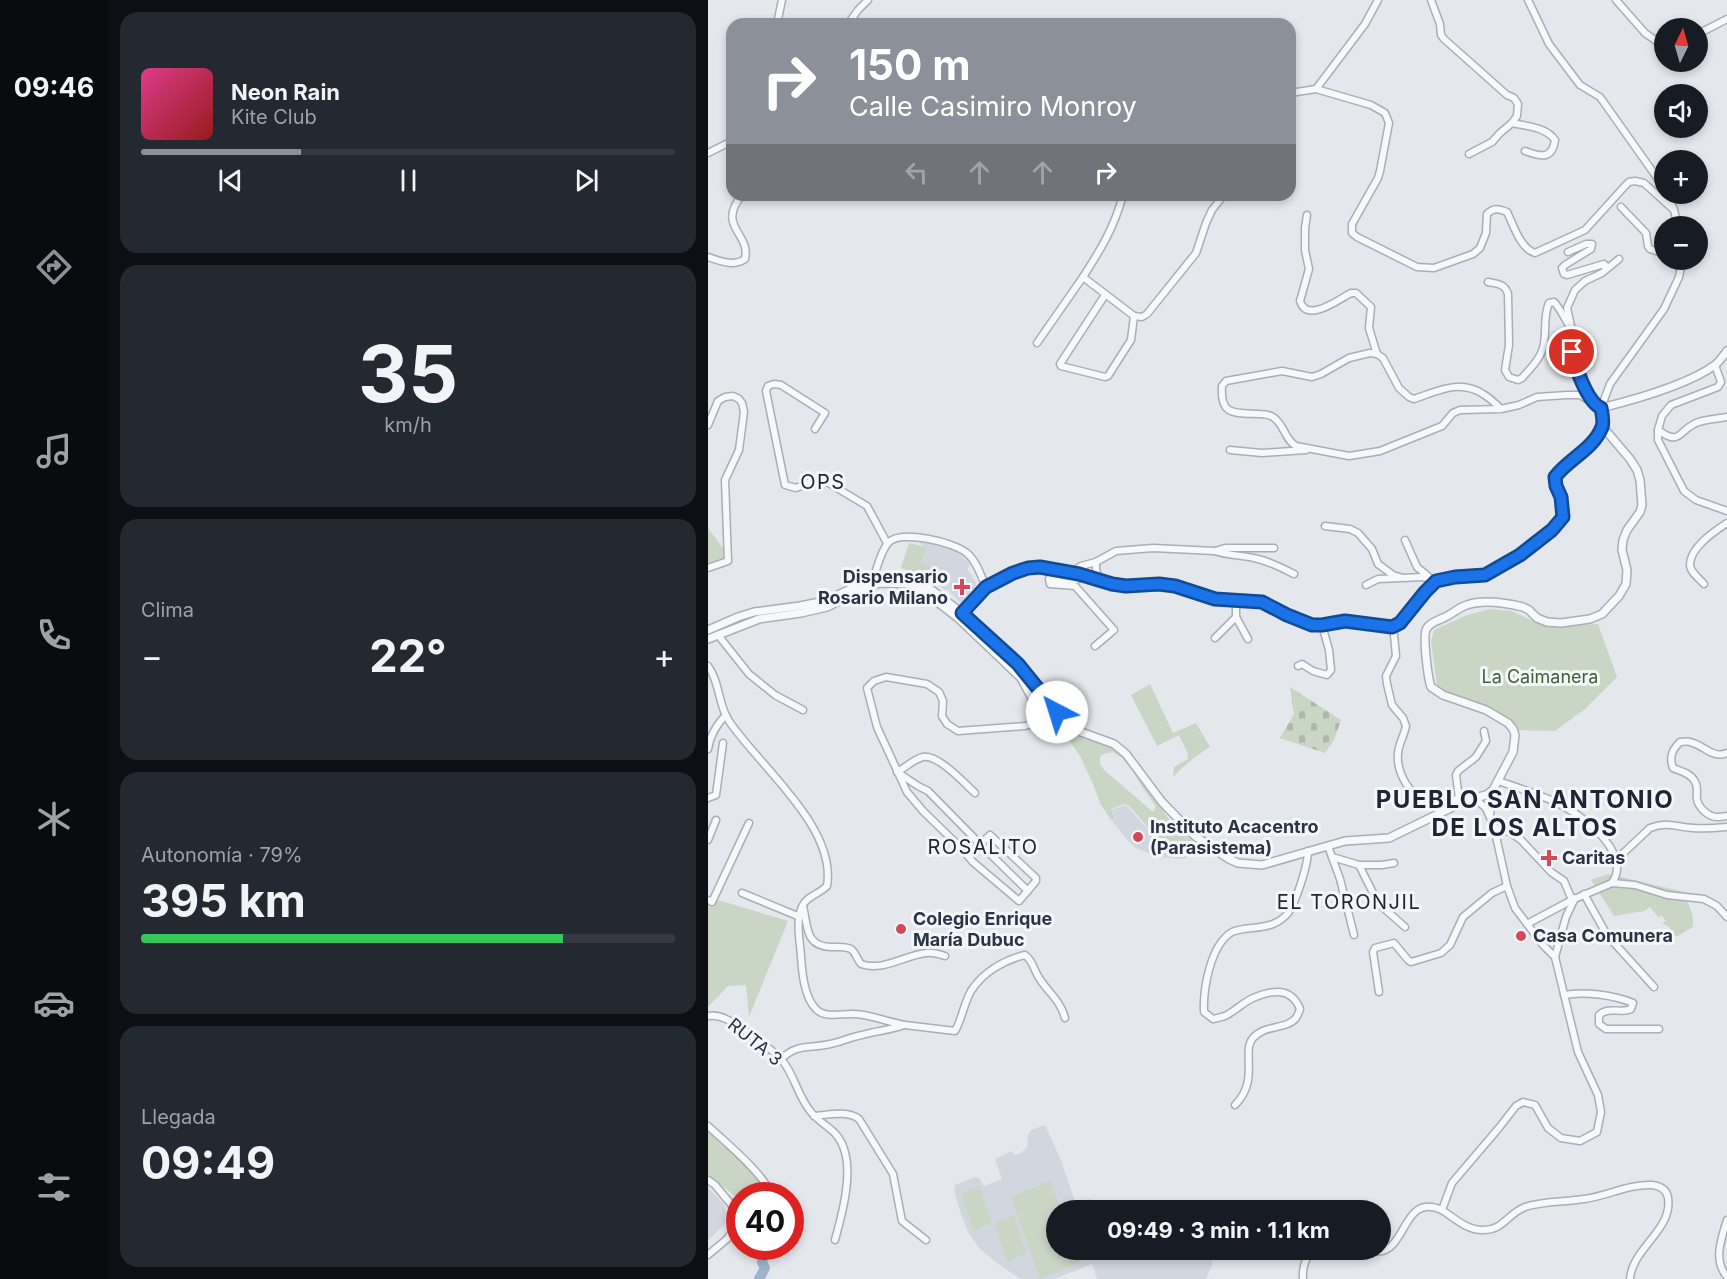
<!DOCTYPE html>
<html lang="es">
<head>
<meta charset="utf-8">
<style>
  body { margin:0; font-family:Inter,sans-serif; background:#242831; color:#f1f3f6; height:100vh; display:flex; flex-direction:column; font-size:22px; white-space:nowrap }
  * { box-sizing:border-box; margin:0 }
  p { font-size:20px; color:#9ea1a6 }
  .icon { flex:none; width:33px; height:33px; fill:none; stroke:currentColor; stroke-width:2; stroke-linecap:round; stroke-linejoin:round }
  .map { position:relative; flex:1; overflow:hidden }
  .panel { display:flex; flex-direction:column; gap:12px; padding:12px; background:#0d0f14; width:600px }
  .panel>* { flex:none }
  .guide { position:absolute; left:18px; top:18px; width:570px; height:183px; border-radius:18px; box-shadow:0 3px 9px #0003; background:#8c9099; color:#fff; overflow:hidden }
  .needle { width:39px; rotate:5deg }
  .buttons { position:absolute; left:946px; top:18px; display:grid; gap:12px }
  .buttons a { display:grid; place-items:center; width:54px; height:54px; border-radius:50%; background:#171b24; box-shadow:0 3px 9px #0003; font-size:30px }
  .speed { position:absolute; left:18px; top:1182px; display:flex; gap:12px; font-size:30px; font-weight:700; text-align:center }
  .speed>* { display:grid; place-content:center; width:78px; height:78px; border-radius:50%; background:#171b24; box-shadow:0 3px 9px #0003; line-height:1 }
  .speed .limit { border:9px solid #d22; background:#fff; color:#111 }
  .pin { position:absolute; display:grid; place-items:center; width:51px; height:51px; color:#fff; margin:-26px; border:3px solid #fff; border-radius:50%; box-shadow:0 2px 6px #0007 }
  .me { position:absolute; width:66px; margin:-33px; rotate:320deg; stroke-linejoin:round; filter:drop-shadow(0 0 4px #0008) }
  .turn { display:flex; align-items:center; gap:21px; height:126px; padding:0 24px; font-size:27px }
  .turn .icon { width:78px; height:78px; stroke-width:2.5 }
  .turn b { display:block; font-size:42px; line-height:51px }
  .lanes { display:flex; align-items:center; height:57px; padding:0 24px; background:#0003; justify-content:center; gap:30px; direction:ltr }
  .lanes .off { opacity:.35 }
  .big { font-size:45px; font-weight:700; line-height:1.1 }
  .panel .card { flex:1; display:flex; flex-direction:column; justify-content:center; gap:9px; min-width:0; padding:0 21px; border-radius:18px; background:#242831 }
  .panel .dial { align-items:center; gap:0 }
  .dial b { font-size:78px; line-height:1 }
  .song { display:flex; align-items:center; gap:18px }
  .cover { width:72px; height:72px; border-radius:9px; background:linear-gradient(135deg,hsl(330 70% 55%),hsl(0 70% 35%)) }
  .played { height:6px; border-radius:3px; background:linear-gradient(90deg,#8c9099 30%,#363941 30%) }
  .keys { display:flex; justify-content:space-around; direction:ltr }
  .heat { display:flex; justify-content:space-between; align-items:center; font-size:33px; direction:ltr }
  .charge { height:9px; border-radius:4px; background:linear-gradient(90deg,#34c759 79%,#363941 0) }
  .trip { position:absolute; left:338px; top:1200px; width:345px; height:60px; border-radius:30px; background:#171b24; box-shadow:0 3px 9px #0003; font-weight:700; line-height:60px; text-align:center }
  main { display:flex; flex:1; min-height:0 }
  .dock { display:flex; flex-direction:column; width:108px; justify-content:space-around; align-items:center; background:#090b0e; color:#9ea1a6 }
  .dock .icon { width:42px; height:42px }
  .dock .active { color:#8c9099 }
  .dock b { font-size:27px; color:#f1f3f6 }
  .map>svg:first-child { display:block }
</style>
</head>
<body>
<main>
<nav class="dock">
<b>09:46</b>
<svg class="icon active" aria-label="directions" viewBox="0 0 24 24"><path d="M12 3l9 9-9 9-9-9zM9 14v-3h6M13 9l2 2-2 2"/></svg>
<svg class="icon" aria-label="music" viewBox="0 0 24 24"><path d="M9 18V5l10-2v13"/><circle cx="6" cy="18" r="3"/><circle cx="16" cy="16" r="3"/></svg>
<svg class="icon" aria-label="phone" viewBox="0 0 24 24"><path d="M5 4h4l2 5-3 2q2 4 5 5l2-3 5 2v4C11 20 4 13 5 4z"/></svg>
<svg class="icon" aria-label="climate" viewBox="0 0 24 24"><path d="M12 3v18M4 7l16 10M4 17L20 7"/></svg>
<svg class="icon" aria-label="car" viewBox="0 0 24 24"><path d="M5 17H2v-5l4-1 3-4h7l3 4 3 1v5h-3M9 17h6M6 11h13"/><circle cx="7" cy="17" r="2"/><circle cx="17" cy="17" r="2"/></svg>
<svg class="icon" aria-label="filters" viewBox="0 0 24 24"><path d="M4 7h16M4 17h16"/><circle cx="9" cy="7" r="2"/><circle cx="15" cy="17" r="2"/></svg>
</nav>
<section class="panel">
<div class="card">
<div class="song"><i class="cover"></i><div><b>Neon Rain</b><p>Kite Club</p></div></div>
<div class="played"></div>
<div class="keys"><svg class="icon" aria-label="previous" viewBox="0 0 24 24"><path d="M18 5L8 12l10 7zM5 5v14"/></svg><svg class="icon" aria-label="pause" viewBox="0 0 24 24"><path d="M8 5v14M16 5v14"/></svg><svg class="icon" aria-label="next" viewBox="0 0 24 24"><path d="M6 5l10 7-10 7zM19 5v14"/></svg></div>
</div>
<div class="card dial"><b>35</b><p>km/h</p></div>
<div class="card"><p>Clima</p>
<div class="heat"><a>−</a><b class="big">22°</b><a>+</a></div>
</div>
<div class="card"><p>Autonomía · 79%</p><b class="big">395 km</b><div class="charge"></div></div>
<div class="card"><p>Llegada</p><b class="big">09:49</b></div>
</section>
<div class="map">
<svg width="1019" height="1279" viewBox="0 0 1019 1279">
  <defs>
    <pattern id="cemetery-stones" width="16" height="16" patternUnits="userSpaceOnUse" patternTransform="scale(1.5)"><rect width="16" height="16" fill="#c9d6c5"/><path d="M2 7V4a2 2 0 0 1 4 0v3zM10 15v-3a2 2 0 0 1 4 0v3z" fill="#adb8ab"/></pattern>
  </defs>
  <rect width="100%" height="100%" fill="#e4e7ec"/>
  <g fill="#d2d6de">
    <path d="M226 540 237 545 260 560 262 566 259 568 269 584 254 604 239 589 237 590 224 580 206 573 207 570H210L216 546 212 544 213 542Z"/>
    <path d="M416 805 420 807 441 831 449 846 459 853 473 855 485 852 492 847 493 848 476 859 450 857 428 848 421 842 405 822 408 819 404 810Z"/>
    <path d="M337 1125 352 1158 367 1201 383 1199 387 1206 427 1210H348V1250H504V1265L498 1279H389L384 1264 346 1279H315L311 1278 289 1263 271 1248 260 1232 253 1214 246 1191 247 1185 267 1177 271 1178 276 1186 294 1179 287 1159 304 1151 306 1155 312 1154 319 1147 320 1135 323 1130Z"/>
    <path d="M0 1188 15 1203 18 1212 17 1224 0 1240Z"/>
  </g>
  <path fill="url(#cemetery-stones)" d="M582 687 633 720 626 740 617 753 572 738 586 714Z"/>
  <g fill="#c9d6c5">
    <path d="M0 528 24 560 0 565Z"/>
    <path d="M201 543 218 547 213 563 223 567 220 577 193 568Z"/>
    <path d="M781 609 803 611 835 625 856 626 890 624 909 677 877 709 847 731 810 730 792 713 742 694 729 685 723 641 726 630 757 616Z"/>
    <path d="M442 684 465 733 488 723 502 747C488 756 476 765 465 777L466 767 480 759 479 752 471 735 449 746 423 695Z"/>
    <path d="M353 728C375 736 408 741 420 762L405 752 395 754 392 757V764L396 770 445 812 448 807 429 779 423 765 460 818 491 846C480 854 463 857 452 847 447 843 446 836 442 831 436 822 428 813 420 805L416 804 403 809 407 819 404 821 393 805 385 784 372 756Z"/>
    <path d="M900 874 977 892 976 897C983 907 986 916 985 927L968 937 961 927 954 923 958 921 954 916 950 917 942 907 936 911 906 916 883 880Z"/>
    <path d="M0 897 80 921 41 1017 38 985 20 986 0 1007Z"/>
    <path d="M0 1130C13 1150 48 1166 55 1187L51 1195 32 1196 31 1199 0 1175Z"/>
    <path d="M342 1181 353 1210H348V1250H368L372 1262 332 1279 303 1197Z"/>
    <path d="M271 1186 284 1222 266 1231 253 1194Z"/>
    <path d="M306 1215 318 1253 299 1262 286 1223Z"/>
  </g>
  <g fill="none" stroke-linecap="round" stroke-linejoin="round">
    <path stroke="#9fb4cc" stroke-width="10" d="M51 1279 57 1268 54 1262 56 1253 59 1254 65 1246"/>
    <g stroke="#a9aeb7" stroke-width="9">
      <g id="minor">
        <path d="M670 0 657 24 608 89 663 105 677 113 681 123 672 171 670 178 644 224V233L649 237 709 267 726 268 765 254 772 248 778 233 779 214C786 207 791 209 799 212 806 226 812 248 827 253L877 230 917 186 921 182 927 181 936 183 966 210 970 226"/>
        <path d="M723 0 732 24 733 35 736 39 799 95 806 98 810 104 809 116 804 123 792 133 784 142 761 154"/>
        <path d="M820 0 841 44 872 85 892 97 957 189"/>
        <path d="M908 0 937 33 947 40 957 42"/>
        <path d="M69 24 74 0"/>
        <path d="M140 24 150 10 160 0"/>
        <path d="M990 34 1019 19"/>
        <path d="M582 93 608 89"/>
        <path d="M804 123C818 126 838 127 847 140 844 161 831 156 817 151"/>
        <path d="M0 153 24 141"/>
        <path d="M960 194 966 210"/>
        <path d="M415 195C406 228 393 249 375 277L426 316 434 317 439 314 488 253 498 223 504 210 516 195"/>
        <path d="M913 207 938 233 940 246 942 249 957 254"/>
        <path d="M599 215 597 228V250L601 269 592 301C599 324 631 299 643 293H648L663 307 661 328 669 354"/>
        <path d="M860 252 878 244H884L883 249 857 265 854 268 856 274 859 275 896 264 898 266V269"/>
        <path d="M0 257C12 261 25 267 37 259 43 233 8 227 34 195"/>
        <path d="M780 282C790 284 797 284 800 294L801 345 797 370 801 377 810 380 814 378C821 370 830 362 834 351 840 336 834 319 841 303L846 302C851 307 863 328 865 335 866 341 864 348 864 354 866 367 881 402 893 408L902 384 956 309 971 277 974 260"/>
        <path d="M397 295 352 364 353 366 397 377 400 376 423 340 426 316"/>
        <path d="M863 326 859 308 867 290 877 281 894 273 911 259"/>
        <path d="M329 343 375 277"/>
        <path d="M1007 365 1013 382 1010 387 963 405 954 416 950 430C972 446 970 432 986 424 995 419 1009 419 1019 417"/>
        <path d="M793 409C788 404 782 398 775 394 751 379 730 391 706 399L701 397 691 388 675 358 669 354 662 353 641 358 613 374 604 377 574 371 518 381 514 386C512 416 526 413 551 414 556 414 560 414 565 417 577 425 576 439 588 446L641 456 672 451 734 426 745 413 752 410 793 409 811 405 829 397 859 395H872L888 405"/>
        <path d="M0 425 10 401 17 397 25 396 31 399 34 403 36 412 31 450 17 480 20 561 0 568"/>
        <path d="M107 429 117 413 73 385 66 384 60 386 58 391 77 485 88 488C101 484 102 478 117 481L159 506 179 543"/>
        <path d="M950 430V440L976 491 988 500 1019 511"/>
        <path d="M522 450 554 453 598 450"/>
        <path d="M617 526 642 529 650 533 664 549 670 564 685 575 695 578 714 577 725 579 728 581"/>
        <path d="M697 540 709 567 721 577"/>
        <path d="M507 551 517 548H566"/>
        <path d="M388 562V569L391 580"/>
        <path d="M363 573 373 566 388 562 408 551 445 548 507 551C521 556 536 555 550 559 563 562 574 568 586 574"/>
        <path d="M376 576 366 581 341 579 342 584 367 586 406 630 387 646"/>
        <path d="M166 578C168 569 174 550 180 543 192 529 247 542 260 554 269 562 273 576 278 587"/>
        <path d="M996 584C992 579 982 572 982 565 982 547 1007 531 1019 523"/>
        <path d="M658 585 670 579 692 578"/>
        <path d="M528 599V617L540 639"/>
        <path d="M254 613 278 587 305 573 320 568 332 567 371 574 404 584 418 586 451 584 467 587 507 599 554 602 579 615 604 625H614L637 621 684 627 692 623 716 592 728 581 747 577 777 575 812 555 844 530 855 517 853 497 847 486V477C854 467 864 462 873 454 882 446 887 436 894 426"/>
        <path d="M684 627 686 635 688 656 678 676 679 684 684 705 695 718 698 726C696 736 691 743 690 753 688 771 702 799 721 801 734 802 746 797 759 800"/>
        <path d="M10 635 41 674 67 695 95 710"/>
        <path d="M507 638 528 617"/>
        <path d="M0 666C12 682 10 705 21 721 51 766 129 827 119 886 113 892 106 894 100 899 85 911 92 940 93 956 94 972 96 997 108 1009 117 1019 135 1013 147 1014 164 1015 180 1022 197 1025 214 1027 231 1029 247 1031 254 1019 256 1003 263 991 275 972 296 960 317 955 325 961 325 968 330 976 339 992 352 999 357 1018"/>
        <path d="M590 666 594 664 605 671 619 675 623 670 621 650 614 625"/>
        <path d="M0 749C2 736 9 724 18 715"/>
        <path d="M1019 753C1004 759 996 745 982 742 979 741 975 742 972 742 964 750 961 757 965 768 972 771 982 773 986 780 991 787 988 791 989 799 990 807 1000 817 1009 817 1013 817 1016 816 1019 816"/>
        <path d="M189 772C197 768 206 759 215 757 230 754 256 783 267 793"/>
        <path d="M192 774 210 786 220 791 272 844"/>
        <path d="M790 781C811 788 835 795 855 806 878 818 924 854 904 883"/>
        <path d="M0 798 8 795 15 743"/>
        <path d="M766 798 778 808 786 827 799 886 807 908 835 945 847 957"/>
        <path d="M751 799 748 775 750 771 768 757 778 741 776 731"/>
        <path d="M782 815 785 790"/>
        <path d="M787 827 790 830 802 832 813 840 843 872 856 881 864 900"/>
        <path d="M0 840 8 820"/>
        <path d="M620 846 632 879 646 935"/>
        <path d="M624 857 651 865 670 903 697 927"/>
        <path d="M909 859 942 828C959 821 968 827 985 828 996 829 1008 828 1019 827"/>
        <path d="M651 865H674L686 863"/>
        <path d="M320 891 272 844 282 835 328 878V881L311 901 265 862 254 849 215 811 199 792 169 727 159 688 166 681 178 677 219 684 231 692 235 701 234 716 239 724 250 731 317 726 336 720"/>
        <path d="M34 893 92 917"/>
        <path d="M876 894 899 935 946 987"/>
        <path d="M0 900 4 902 41 823"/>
        <path d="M95 906C100 927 97 947 124 947 131 947 137 946 143 949 148 953 149 959 153 964 175 972 197 955 218 953 224 952 231 954 237 956"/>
        <path d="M819 924 864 900 904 883 927 885 959 895 996 899 1009 906 1019 917"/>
        <path d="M847 957 870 1052 890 1095 893 1112 889 1132 872 1141 853 1138 840 1128 827 1105 815 1102 808 1106 790 1129 744 1183 734 1210C746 1218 759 1230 774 1230 795 1231 799 1214 817 1207 835 1201 857 1202 876 1199 899 1196 921 1184 944 1185 952 1186 959 1189 960 1198 965 1230 924 1248 922 1279"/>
        <path d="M847 957 858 917 867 898"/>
        <path d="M671 992 665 952 667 948 686 943 700 960 703 962 733 953 742 945 755 917 784 893 799 886"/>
        <path d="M856 995C876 991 906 995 925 1003L923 1009C913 1014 901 1006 891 1015V1024L898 1029H951"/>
        <path d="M0 1016C6 1015 12 1016 18 1019 29 1024 66 1051 74 1060 87 1076 90 1097 103 1112 115 1127 130 1129 136 1149 145 1175 134 1214 127 1240"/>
        <path d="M73 1059C90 1043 101 1049 122 1044 133 1042 143 1037 154 1035 168 1031 183 1030 196 1025"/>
        <path d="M527 1105C552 1080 533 1051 545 1038 557 1024 578 1030 588 1018 590 1015 591 1012 592 1009 583 986 562 990 543 999 535 1003 528 1010 519 1015 515 1017 510 1018 505 1019L496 1012C495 990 502 945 524 932 535 927 553 929 565 924 570 922 577 917 580 913 588 902 600 865 600 851"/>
        <path d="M106 1116C119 1115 140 1110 151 1119L185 1174 194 1221 218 1240"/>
        <path d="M0 1126C14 1139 61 1178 63 1196"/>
        <path d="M0 1180 7 1185 32 1215"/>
        <path d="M1019 1220C1013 1240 1005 1260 1019 1277"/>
        <path d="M660 1250C701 1263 690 1191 734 1210"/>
        <path d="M0 1255 19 1239 32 1221"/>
        <path d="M595 1279C594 1269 598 1258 603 1250"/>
      </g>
    </g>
    <g stroke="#a9aeb7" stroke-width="10">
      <g id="tertiary">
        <path d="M0 630 30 617 46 612 92 606 117 601 166 578H202L212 581 254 613 310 664 352 715 354 725"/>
        <path d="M0 639 51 619 93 613 119 607 159 587 172 583 201 584 214 590 250 618 313 678 336 720 346 727 354 725"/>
        <path d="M354 725 406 744 418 754 454 802 487 836 521 859 530 863 554 865 637 841 681 838 759 800 778 795 785 790 805 752 807 735 805 729 800 723 778 710 735 695 723 687C720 678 714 634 719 628 723 622 729 621 735 618 743 615 751 607 759 605 776 599 798 603 815 607L821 610 829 618 839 622 853 623 882 619 894 614 911 596 918 584 919 570 914 550 915 540 919 530 932 512 934 505 932 480 929 470 922 459 894 426 893 408C925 400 981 384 1007 365 1012 361 1015 356 1019 351"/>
      </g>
    </g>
    <use href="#minor" stroke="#f7f8fa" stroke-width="6"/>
    <use href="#tertiary" stroke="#f7f8fa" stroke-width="7"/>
  </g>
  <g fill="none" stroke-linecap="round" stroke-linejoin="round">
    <g stroke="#114b97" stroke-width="15">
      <path id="route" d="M349 712 310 664 254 613 278 587 305 573 320 568 332 567 371 574 404 584 418 586 451 584 467 586 507 599 554 602 579 615 604 625H614L637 621 684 627 692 623 717 592 728 581 747 577 777 575 812 555 844 530 855 517 853 497 848 486 847 477C860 459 885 450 894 427 896 422 894 413 893 408 879 402 867 366 864 352"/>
    </g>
    <use href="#route" stroke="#1a73e8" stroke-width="10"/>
  </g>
  <g fill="#d1495b" stroke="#f4f6f9" stroke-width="2">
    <path d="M251 578h6v6h6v6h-6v6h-6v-6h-6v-6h6z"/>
    <circle cx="430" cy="837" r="6"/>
    <path d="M838 849h6v6h6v6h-6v6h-6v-6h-6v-6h6z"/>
    <circle cx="193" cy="929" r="6"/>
    <circle cx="813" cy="936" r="6"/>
  </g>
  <g text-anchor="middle" stroke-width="6" stroke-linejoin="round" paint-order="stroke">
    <g font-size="18" font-weight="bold" fill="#2b3445" stroke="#f4f6f9" text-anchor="start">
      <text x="240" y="583" text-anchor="end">Dispensario<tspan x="240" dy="21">Rosario Milano</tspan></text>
      <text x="442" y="833">Instituto Acacentro<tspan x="442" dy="21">(Parasistema)</tspan></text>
      <text x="854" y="864">Caritas</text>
      <text x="205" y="925">Colegio Enrique<tspan x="205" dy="21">María Dubuc</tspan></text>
      <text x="825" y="942">Casa Comunera</text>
    </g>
    <g font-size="18" fill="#3f6138" stroke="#f4f6f9">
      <text x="832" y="683">La Caimanera</text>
    </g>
    <g font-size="18" fill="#2b3445" stroke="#f4f6f9">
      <text transform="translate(47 1042) rotate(39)" y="6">RUTA 3</text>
    </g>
    <g font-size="20" letter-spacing="1.5" fill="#1d2536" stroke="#f4f6f9">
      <text x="115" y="489">OPS</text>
      <text x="275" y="854">ROSALITO</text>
      <text x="641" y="909">EL TORONJIL</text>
    </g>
    <g font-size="24" font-weight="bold" letter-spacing="1.5" fill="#1d2536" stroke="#f4f6f9">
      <text x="817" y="808">PUEBLO SAN ANTONIO<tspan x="817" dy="28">DE LOS ALTOS</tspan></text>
    </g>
  </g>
</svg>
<div class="buttons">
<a><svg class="needle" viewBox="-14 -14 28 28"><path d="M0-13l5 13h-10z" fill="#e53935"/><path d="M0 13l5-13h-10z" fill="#9ea1a6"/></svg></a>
<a><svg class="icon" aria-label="sound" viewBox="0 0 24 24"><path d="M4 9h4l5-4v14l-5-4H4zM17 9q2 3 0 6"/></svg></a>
<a>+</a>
<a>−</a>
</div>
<div class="speed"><div class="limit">40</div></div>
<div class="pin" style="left:864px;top:352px;background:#d93025"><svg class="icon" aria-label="arrive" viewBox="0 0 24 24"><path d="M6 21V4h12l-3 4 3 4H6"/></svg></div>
<svg class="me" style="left:349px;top:712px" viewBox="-20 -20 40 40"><circle r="19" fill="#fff"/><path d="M0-13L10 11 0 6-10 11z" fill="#1a73e8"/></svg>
<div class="trip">09:49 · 3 min · 1.1 km</div>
<div class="guide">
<div class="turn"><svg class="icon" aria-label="right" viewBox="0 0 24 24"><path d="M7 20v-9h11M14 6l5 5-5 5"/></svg><div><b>150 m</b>Calle Casimiro Monroy</div></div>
<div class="lanes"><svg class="icon off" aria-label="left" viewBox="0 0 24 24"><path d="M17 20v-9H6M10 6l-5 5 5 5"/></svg><svg class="icon off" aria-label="ahead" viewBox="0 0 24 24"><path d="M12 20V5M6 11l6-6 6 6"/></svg><svg class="icon off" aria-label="ahead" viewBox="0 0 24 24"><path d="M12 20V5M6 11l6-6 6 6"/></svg><svg class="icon" aria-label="right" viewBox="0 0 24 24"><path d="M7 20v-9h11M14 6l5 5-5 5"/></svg></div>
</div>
</div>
</main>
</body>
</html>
